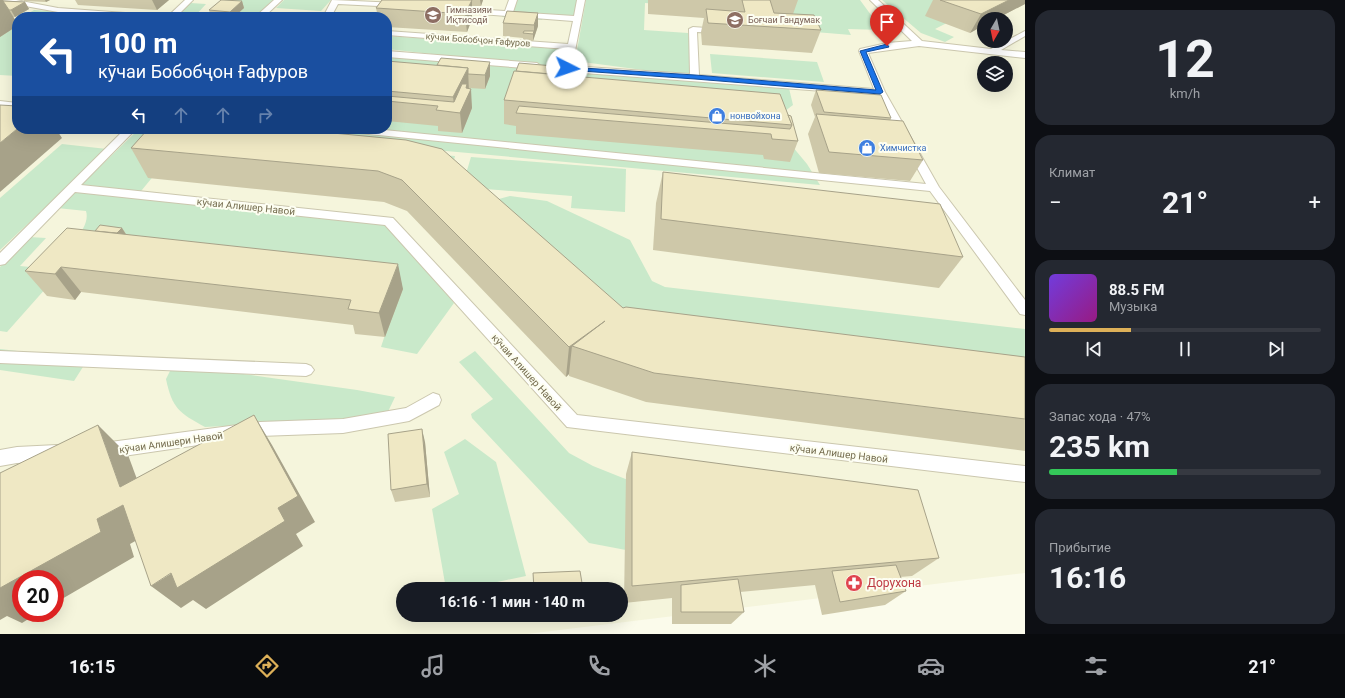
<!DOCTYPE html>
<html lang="ru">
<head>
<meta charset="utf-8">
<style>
  body { margin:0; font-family:Roboto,sans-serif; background:#242831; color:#f1f3f6; height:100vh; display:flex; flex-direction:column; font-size:15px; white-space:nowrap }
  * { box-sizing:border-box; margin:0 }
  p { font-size:13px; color:#9ea1a6 }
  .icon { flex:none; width:22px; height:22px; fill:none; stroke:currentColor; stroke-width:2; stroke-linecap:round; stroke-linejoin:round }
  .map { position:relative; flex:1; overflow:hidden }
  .drawer { display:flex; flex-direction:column; gap:10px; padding:10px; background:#0d0f14; width:320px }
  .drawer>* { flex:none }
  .top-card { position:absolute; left:12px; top:12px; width:380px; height:122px; border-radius:16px; box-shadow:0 4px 16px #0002; background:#1a4fa0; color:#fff; overflow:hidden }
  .needle { width:26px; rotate:189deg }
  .controls { position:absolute; left:977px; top:12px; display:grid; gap:8px }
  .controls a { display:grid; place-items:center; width:36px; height:36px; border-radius:50%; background:#171b24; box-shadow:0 4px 16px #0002; font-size:20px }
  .speed { position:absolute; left:12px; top:570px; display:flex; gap:8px; font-size:20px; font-weight:700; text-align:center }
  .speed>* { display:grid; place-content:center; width:52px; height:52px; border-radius:50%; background:#171b24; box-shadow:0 4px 16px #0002; line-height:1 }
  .speed .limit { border:6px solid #d22; background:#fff; color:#111 }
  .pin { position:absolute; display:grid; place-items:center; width:34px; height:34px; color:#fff; margin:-41px -17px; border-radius:50% 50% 50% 0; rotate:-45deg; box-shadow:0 0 4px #0007 }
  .pin .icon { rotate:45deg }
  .me { position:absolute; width:44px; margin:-22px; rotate:94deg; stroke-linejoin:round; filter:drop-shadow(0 0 3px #0008) }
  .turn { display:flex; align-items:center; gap:14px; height:84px; padding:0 20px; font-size:18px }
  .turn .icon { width:52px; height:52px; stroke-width:2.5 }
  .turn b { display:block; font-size:28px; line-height:34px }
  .lanes { display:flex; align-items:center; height:38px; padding:0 20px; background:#0003; justify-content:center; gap:20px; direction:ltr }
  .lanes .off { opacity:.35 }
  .big { font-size:30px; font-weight:700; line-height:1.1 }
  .drawer .card { flex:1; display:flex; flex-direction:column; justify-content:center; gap:6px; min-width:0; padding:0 14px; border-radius:16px; background:#242831 }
  .drawer .dial { align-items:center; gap:0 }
  .dial b { font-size:52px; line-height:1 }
  .song { display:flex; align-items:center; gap:12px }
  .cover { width:48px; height:48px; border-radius:6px; background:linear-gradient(135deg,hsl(260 70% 55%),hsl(310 70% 35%)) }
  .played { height:4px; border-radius:2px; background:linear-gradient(90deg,#ddb058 30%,#363941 30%) }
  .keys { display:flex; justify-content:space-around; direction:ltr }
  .heat { display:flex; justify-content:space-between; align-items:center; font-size:22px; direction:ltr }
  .charge { height:6px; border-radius:3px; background:linear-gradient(90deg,#34c759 47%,#363941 0) }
  .trip { position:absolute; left:396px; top:582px; width:232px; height:40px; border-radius:20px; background:#171b24; box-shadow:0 4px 16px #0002; font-weight:700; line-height:40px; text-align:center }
  .tab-bar { display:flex; height:64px; justify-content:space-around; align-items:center; background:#090b0e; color:#9ea1a6 }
  .tab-bar .icon { width:28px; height:28px }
  .tab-bar .on { color:#ddb058 }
  .tab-bar b { font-size:18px; color:#f1f3f6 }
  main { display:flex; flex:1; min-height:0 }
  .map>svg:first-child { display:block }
</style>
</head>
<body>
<main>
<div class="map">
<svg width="1025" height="634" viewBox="0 0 1025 634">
  <rect width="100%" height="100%" fill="#fbfbeb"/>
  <path fill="#f5f5dc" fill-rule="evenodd" d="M0 0H1025V573L527 634H0ZM17 17H387V129H17ZM984 19H1006V41H984ZM984 63H1006V85H984ZM21 579H55V613H21ZM403 589H621V615H403Z"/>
  <g fill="#c9e9ca">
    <path d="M225 0H273L254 17H181L184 14H177L191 3 206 4 195 16 207 17Z"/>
    <path d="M284 0H331L321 11 276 8Z"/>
    <path d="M510 0H580L577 17 544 16 542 20 502 17Z"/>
    <path d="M586 0H679V5L645 3 644 30 688 33 695 77 788 84 793 105 781 114 787 140 807 164 820 185 203 129H387V54L512 63 387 49V36L564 48 567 67 681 75 575 61Z"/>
    <path d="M741 0H860L882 30 848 29 851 35 803 31 744 11Z"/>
    <path d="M882 0H992L935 29 954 37 945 42 921 33Z"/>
    <path d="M34 10 134 17H22Z"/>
    <path d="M0 26 17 27V76L0 75Z"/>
    <path d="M710 54 817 62 824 82 712 73Z"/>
    <path d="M139 129 455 156 447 190 160 168 137 196 382 222 436 278 454 303 417 354 381 347 400 289 77 239C82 230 89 221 86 211L57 208Z"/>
    <path d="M62 144 107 149 0 250V198Z"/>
    <path d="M471 157 626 169 625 212 571 208 572 196 462 187Z"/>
    <path d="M510 196 547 201 630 240 652 281 665 287 1025 329V385L619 330 480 204Z"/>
    <path d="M29 237 46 238 20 266 62 270 7 332 0 331V267Z"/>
    <path d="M0 349 88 359 74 381 0 370Z"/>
    <path d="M475 351 569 453 593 466 638 484 647 554 589 543 472 418 471 414 493 399 459 362Z"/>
    <path d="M180 365 357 390 395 397 385 418 205 427C179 413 172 408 166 379L172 367Z"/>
    <path d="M465 439 496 462 526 576 464 589H446L432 509 459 494 444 452Z"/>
  </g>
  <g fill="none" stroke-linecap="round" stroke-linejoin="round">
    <g stroke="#cbc7ae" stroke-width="2">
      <g id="lane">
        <path d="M0 0H16L58 8 152 15 156 17H120L58 12 3 2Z"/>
        <path d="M185 0H193L176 17H167Z"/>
        <path d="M274 0H282L264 17H255Z"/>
        <path d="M332 0 398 3 402 5 398 7 338 4 331 17H323Z"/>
        <path d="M509 0H517L513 12 574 16 577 0H585L572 66 690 74 689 29 693 27 720 29H723V33L697 32 699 75 874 89 859 51 860 49 887 43 912 41 870 0H878L922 41 991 49 1025 31V36L1001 50 1025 52V58L919 46 868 53 885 92 939 187 1025 300V315L1020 314 930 191 339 131 338 129H374L926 184 877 95 557 71 553 68 557 65 563 66 567 49 387 35V31L568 44 573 21 454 12 450 10 454 8 505 11Z"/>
        <path d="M387 51 537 63 541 66 537 69 387 57Z"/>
        <path d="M0 101 17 103V109L0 107Z"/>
        <path d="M125 129H136L81 185 393 218 577 415 1025 466V482L567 427 385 225 75 192 5 264 0 265V253Z"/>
        <path d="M0 351 306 364 311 366 314 370 311 374 306 376 0 363Z"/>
        <path d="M433 393 439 395 441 400 439 405 409 421 343 433 260 436 103 459 97 456 95 451 97 446 103 443 260 422 343 419 406 408Z"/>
        <path d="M57 445 63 448 65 453 63 458 57 461 17 463 0 466V450L17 447Z"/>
      </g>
    </g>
    <use href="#lane" fill="#fff" fill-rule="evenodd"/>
  </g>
  <g fill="#cec8a9">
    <path d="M0 0 25 2 29 9 15 17H13L17 23V26L0 37Z"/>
    <path d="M24 0H50L46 2 24 1Z"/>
    <path d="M75 0H169L157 10 78 5Z"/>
    <path d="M379 0H483L481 6H472V19L467 32 387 27V17H378L376 8 382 0Z"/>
    <path d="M648 0H798L793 14 821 30 812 53 702 45 701 32 704 18 648 14Z"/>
    <path d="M933 0H1025V4L996 19H984V25L970 33 925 16Z"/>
    <path d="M242 1 244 8 234 17H211L209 10Z"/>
    <path d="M538 13V26L533 41 523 40V38L503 36V23Z"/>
    <path d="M387 61 490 76 485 89 469 88 472 108 462 133 438 131V126L387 121Z"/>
    <path d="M577 68 576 77 780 94 798 141 790 162 764 159 763 155 516 134V126L504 124V100Z"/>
    <path d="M816 90 891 118 890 120 923 160 910 181 819 173 808 134 815 117 811 105Z"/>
    <path d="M406 140 623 308 1025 357V451L646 402 569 376V374L566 377 407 211 384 202 148 178 131 148Z"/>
    <path d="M663 172 963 257 939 288 653 250 656 203Z"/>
    <path d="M122 228 126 234 403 289 385 337 355 334 353 325 81 292 75 300 47 296 25 271 95 231Z"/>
    <path d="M425 442 430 497 395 502 391 490Z"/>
    <path d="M632 452 939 558 912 576 900 577 906 591 885 605 822 615 815 585 740 592 744 612 731 624H672V598L624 603 626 474Z"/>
    <path d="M533 573 583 589H534L533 578Z"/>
  </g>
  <g fill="#a7a289">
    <path d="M0 0H3L17 23V26L0 37Z"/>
    <path d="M45 0H50L46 2Z"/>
    <path d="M152 0H169L157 10Z"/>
    <path d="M472 0V19L467 32 465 14Z"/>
    <path d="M480 0H483L481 6Z"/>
    <path d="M1009 0H1025V4L996 19H984V25L970 33 981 14Z"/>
    <path d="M242 1 244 8 234 17H231L230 12Z"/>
    <path d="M25 2 29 9 15 17 11 10Z"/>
    <path d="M538 13V26L534 38V25Z"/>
    <path d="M534 31V38L533 41V34Z"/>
    <path d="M490 62V76L485 89V75Z"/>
    <path d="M468 68 469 92 471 89 472 108 462 133 460 113 455 112 453 97Z"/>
    <path d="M17 129H56L62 138 0 192V143Z"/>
    <path d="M122 228 127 236 105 247Z"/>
    <path d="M398 264 403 289 385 337 379 313Z"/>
    <path d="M61 267 81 292 75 300 55 274Z"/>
    <path d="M605 321 572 346 569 374 566 377 569 347Z"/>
    <path d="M254 415 272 445 315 522 296 534 303 546 206 609 193 600 181 608 151 586 278 508Z"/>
    <path d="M98 425 128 455 150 514 120 487Z"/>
    <path d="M422 429 425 442 430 497 427 484Z"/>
    <path d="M123 505 153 531 130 544 134 557 55 603V579H21V613H38L22 623 7 616 0 620V588L97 519Z"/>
  </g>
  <g fill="#efe8c4" stroke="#a7a289">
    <path d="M221 0H223L242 1 230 12 209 10Z"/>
    <path d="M382 0H472L465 14 376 8Z"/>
    <path d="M742 0H770L774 13 814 15 821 30 708 23 706 9 745 12Z"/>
    <path d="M940 0H1009L981 14Z"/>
    <path d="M3 1 25 2 11 10H9Z"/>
    <path d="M507 11 538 13 534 25 503 23Z"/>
    <path d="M524 31H534L533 34 523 33Z"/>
    <path d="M441 58 490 62 485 75 468 74V68L437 65Z"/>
    <path d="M387 61 468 68 453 97 387 91Z"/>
    <path d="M519 63 577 68 575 76 516 71Z"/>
    <path d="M514 71 780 94 792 125 504 100Z"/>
    <path d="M462 84H467L466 88 471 89 460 113 436 110 438 106 387 101V96L454 102Z"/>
    <path d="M816 90 881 95 891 118 824 112Z"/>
    <path d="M0 105 17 106V129L0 143Z"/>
    <path d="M519 106 790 129 792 125 788 115 791 116 798 141 772 139 771 134 516 113Z"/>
    <path d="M816 114 903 121 923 160 829 152Z"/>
    <path d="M148 129H291L406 140 442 149 623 308 626 307 1025 357V419L654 373 572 346 605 321 569 347 402 180 378 171 131 148Z"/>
    <path d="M663 172 940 204 963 257 661 219Z"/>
    <path d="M100 225 122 228 117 233 95 231Z"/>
    <path d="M67 228 398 264 379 313 348 309 351 300 61 267 55 274 25 271Z"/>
    <path d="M254 415 298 496 278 508 285 521 177 588 171 573 151 586 123 505 97 519 101 532 0 588V473L98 425 120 487Z"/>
    <path d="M422 429 427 484 391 490 388 434Z"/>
    <path d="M632 452 918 490 939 558 632 586Z"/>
    <path d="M896 565 906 591 840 602 832 571Z"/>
    <path d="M580 571 583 589H534L533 573Z"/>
    <path d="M738 579 744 612H681V585Z"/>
  </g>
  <path fill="#1a73e8" stroke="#114b97" d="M887 44 889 47 866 52 883 92 880 94 695 79 567 70 564 68 567 67 695 75 876 90 860 51Z"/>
  <defs>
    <g id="school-disc" transform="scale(0.9)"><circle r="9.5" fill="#8d6e63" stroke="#fdfef1"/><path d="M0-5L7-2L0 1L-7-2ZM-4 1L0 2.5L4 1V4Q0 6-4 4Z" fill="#fff"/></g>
    <g id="shop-disc" transform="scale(0.9)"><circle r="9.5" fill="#3f7fe0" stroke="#fdfef1"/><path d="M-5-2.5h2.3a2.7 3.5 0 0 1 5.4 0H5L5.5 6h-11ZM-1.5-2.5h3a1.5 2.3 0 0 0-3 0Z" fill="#fff"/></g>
    <g id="pharmacy-disc" transform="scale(0.9)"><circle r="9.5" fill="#e0444e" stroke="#fdfef1"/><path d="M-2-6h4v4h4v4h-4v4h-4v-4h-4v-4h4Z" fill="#fff"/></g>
  </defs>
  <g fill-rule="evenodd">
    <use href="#school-disc" x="433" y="15"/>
    <use href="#school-disc" x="735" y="20"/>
    <use href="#shop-disc" x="717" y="116"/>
    <use href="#shop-disc" x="867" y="148"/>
    <use href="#pharmacy-disc" x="854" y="583"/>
  </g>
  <g text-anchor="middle" stroke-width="4" stroke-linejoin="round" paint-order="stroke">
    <g font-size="9" fill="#785e54" stroke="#fdfef1" text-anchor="start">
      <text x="446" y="13">Гимназияи<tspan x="446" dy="10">Иқтисодӣ</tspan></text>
      <text x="748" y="23">Боғчаи Гандумак</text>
    </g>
    <g font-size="9" fill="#756d4f" stroke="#fdfef1">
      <text transform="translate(478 40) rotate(4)" y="3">кӯчаи Бобобҷон Ғафуров</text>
    </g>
    <g font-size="9" fill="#366cbe" stroke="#fdfef1" text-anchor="start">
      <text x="730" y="119">нонвойхона</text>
      <text x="880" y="151">Химчистка</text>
    </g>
    <g font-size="10" fill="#756d4f" stroke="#fdfef1">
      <text transform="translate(246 206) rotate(6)" y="4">кӯчаи Алишер Навоӣ</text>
      <text transform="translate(527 372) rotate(48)" y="4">кӯчаи Алишер Навоӣ</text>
      <text transform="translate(171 442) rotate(-8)" y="4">кӯчаи Алишери Навоӣ</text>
      <text transform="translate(839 453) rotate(7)" y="4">кӯчаи Алишер Навоӣ</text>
    </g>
    <g font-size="12" fill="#be3a42" stroke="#fdfef1" text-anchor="start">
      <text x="867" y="587">Дорухона</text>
    </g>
  </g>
</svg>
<div class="controls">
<a><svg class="needle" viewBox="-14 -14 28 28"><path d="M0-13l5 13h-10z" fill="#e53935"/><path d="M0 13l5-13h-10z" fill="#9ea1a6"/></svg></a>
<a><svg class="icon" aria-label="layers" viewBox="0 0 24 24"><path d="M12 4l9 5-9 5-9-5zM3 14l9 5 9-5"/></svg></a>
</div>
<div class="speed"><div class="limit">20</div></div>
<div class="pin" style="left:887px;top:46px;background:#d93025"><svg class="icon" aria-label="arrive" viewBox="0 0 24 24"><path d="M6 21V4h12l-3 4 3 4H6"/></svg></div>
<svg class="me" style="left:567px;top:68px" viewBox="-20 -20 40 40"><circle r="19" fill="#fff"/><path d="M0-13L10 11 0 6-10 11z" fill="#1a73e8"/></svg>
<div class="trip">16:16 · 1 мин · 140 m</div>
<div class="top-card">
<div class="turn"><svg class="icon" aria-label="left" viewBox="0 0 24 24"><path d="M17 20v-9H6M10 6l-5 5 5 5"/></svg><div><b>100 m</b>кӯчаи Бобобҷон Ғафуров</div></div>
<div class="lanes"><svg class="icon" aria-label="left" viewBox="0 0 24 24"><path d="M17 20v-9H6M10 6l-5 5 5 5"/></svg><svg class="icon off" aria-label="ahead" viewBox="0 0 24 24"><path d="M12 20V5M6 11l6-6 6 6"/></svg><svg class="icon off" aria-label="ahead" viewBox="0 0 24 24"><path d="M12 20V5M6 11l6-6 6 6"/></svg><svg class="icon off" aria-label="right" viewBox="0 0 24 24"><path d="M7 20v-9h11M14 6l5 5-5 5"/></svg></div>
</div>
</div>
<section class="drawer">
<div class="card dial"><b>12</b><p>km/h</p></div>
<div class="card"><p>Климат</p>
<div class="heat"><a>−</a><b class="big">21°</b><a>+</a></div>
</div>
<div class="card">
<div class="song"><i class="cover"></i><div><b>88.5 FM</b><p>Музыка</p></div></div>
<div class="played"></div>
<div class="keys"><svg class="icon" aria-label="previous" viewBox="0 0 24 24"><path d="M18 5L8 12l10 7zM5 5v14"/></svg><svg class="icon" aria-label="pause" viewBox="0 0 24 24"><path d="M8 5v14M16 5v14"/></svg><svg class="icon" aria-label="next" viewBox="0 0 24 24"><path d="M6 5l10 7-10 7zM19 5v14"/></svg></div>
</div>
<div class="card"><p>Запас хода · 47%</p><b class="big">235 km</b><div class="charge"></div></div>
<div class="card"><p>Прибытие</p><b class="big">16:16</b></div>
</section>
</main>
<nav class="tab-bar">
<b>16:15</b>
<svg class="icon on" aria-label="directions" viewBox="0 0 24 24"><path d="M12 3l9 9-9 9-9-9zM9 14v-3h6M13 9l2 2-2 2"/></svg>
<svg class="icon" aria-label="music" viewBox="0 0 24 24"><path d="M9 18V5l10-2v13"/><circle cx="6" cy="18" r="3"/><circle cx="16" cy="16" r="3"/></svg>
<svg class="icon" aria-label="phone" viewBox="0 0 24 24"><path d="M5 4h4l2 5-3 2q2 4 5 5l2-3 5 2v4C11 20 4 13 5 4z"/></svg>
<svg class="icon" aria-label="climate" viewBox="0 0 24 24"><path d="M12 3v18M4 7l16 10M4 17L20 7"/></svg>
<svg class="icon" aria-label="car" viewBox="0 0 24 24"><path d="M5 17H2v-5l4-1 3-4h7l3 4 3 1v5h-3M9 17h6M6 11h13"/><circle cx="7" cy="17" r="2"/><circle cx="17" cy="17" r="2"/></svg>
<svg class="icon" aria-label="filters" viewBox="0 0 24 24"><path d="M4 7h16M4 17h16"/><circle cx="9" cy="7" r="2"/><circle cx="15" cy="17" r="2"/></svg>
<b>21°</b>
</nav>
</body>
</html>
